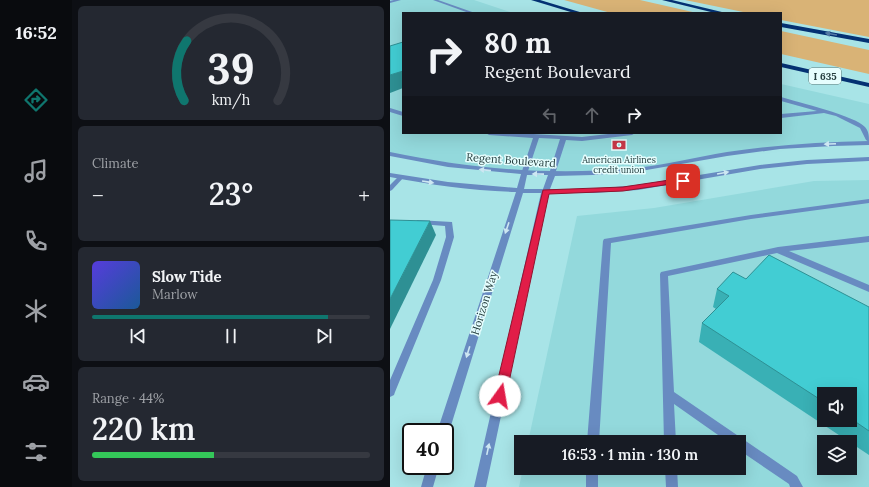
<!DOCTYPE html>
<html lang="en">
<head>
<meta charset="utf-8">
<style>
  body { margin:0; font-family:Lora,serif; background:#242831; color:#f1f3f6; height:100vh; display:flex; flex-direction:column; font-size:15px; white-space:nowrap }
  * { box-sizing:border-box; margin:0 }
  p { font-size:13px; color:#9ea1a6 }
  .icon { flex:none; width:22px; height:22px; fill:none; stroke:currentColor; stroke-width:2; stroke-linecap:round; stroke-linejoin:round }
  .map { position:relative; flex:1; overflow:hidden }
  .panel { display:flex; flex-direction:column; gap:6px; padding:6px; background:#0d0f14; width:318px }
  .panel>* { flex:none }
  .banner { position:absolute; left:12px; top:12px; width:380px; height:122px; border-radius:0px; box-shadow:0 4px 16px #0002; background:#171b24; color:#f1f3f6; overflow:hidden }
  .tools { position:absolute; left:427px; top:387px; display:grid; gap:8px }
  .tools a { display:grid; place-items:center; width:40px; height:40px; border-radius:0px; background:#171b24; box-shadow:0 4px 16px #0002; font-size:20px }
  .speed { position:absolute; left:12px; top:423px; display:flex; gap:8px; font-size:20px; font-weight:700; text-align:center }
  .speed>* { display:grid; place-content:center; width:52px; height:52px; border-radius:50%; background:#171b24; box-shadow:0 4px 16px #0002; line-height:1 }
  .speed .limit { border:2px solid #111; border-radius:6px; background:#fff; color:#111 }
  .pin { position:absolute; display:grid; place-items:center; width:34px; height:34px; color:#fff; margin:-17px; border-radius:8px; box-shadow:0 2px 6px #0006 }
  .me { position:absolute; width:44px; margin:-22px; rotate:13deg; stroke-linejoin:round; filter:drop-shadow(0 0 3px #0008) }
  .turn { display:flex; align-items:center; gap:14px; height:84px; padding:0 16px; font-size:18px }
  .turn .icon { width:52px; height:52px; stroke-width:2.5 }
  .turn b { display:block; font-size:28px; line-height:34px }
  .lanes { display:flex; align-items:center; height:38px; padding:0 16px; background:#0003; justify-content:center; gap:20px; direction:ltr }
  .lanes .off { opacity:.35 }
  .big { font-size:30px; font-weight:600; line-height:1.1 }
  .panel .tile { flex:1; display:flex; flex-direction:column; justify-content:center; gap:6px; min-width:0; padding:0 14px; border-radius:6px; background:#242831 }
  .panel .dial { align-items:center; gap:0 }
  .dial svg { height:104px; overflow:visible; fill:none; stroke:#363941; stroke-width:7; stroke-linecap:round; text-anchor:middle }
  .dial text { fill:#f1f3f6; stroke:none }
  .song { display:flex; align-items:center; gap:12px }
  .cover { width:48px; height:48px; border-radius:6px; background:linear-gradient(135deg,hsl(250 70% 55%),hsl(210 70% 35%)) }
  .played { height:4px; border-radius:2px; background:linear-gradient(90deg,#0f766e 85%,#363941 85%) }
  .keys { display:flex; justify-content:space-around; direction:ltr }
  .heat { display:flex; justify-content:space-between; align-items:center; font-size:22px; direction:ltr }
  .charge { height:6px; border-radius:3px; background:linear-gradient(90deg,#34c759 44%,#363941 0) }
  .trip { position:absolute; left:124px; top:435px; width:232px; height:40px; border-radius:0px; background:#171b24; box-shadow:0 4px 16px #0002; font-weight:600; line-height:40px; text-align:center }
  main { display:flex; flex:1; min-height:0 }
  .tabs { display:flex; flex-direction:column; width:72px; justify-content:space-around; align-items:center; background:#090b0e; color:#9ea1a6 }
  .tabs .icon { width:28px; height:28px }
  .tabs .selected { color:#0f766e }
  .tabs b { font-size:18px; color:#f1f3f6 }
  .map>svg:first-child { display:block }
</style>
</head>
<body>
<main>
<nav class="tabs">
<b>16:52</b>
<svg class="icon selected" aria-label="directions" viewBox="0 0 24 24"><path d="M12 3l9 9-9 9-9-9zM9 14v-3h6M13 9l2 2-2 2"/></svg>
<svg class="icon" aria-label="music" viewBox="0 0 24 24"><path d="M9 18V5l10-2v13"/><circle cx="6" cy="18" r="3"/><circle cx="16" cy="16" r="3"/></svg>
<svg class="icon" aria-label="phone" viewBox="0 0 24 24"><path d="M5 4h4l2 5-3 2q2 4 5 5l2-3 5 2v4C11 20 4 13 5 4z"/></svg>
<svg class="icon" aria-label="climate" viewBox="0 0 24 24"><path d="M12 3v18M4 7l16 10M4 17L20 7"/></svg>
<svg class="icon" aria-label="car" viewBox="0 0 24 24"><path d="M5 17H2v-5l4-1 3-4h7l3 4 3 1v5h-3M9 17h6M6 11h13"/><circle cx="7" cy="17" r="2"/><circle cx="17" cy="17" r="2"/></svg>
<svg class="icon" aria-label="filters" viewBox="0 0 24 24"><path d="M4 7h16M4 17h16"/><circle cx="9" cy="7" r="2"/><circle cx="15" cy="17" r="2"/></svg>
</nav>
<section class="panel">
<div class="tile dial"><svg viewBox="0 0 100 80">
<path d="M14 69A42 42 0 1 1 86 69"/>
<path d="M14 69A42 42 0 0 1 16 23" stroke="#0f766e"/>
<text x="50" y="56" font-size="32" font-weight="700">39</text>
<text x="50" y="72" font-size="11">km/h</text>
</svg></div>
<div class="tile"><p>Climate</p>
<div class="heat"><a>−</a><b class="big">23°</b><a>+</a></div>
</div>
<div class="tile">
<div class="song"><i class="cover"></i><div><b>Slow Tide</b><p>Marlow</p></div></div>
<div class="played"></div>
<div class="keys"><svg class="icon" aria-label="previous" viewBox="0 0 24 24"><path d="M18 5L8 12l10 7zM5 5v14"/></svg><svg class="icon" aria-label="pause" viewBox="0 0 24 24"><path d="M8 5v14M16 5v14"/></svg><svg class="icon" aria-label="next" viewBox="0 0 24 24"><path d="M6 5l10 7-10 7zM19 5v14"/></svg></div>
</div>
<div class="tile"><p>Range · 44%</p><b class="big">220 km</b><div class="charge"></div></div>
</section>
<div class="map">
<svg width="479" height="487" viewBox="0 0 479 487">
  <rect width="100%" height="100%" fill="#a8e4e7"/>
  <g fill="#93d9dc" fill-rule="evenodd">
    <path d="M0 0H84L123 13H13V133H391V84L479 104V143L378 149 232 171 134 174 0 154Z"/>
    <path d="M479 180V487H129L133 468H349V442H138L187 216 264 208 424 181ZM434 394H460V420H434ZM434 442H460V468H434Z"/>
  </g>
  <g fill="#d9b376">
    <path d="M174 0H250L307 13H221Z"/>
    <path d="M295 0H479V37L391 20V13H358Z"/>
    <path d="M391 31 479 50V74L391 54Z"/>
  </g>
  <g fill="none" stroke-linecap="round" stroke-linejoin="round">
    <g fill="#688bc1" fill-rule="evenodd">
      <path d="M4 0H11L0 3V1Z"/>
      <path d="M43 0H48L85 13H79Z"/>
      <path d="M391 97C407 102 466 116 475 127 479 132 479 136 479 142L476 140 470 128 446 116 434 113 391 118V114L427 111 391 101Z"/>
      <path d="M0 108 13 112V116L0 112Z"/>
      <path d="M96 133H127L192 137 227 133H245L242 135 192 141 176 140 165 174 162 176 159 174 170 139 149 138 137 174 134 176 131 174 143 138 99 135Z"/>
      <path d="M11 175 14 177 2 190 0 191V185L9 176Z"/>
      <path d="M479 199V203L361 219 221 243 209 442H197L213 241 214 239 361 215Z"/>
      <path d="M27 220 62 222 64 237 51 280 5 392 4 395 0 397V380L43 280 56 237 55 226 30 224H27L26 222Z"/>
      <path d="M479 236V242L399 251 479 285V292L387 253 278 276 284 392 407 476 413 487H400L399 484 349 450V442H338L284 404 286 442H274L270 274 271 272 388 247Z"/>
      <rect x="196" y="468" width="12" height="19"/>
      <path d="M275 468H287L288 487H276Z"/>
    </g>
    <g fill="#688bc1" fill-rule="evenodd">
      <path d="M479 141V145L443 146 390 149 337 156 245 172 203 175 165 176 160 189H203L248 185 370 165 417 160 479 157V161L417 164 370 169 248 190 203 193H158L96 487H84L151 193H133L59 432 57 436 55 437V432H47L126 192C84 191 42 185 0 177V173L58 182 127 188 131 174 58 167 0 156V152C81 169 162 176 244 168 276 165 306 157 337 152 384 145 432 142 479 141ZM137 175H158L153 189H134Z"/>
      <path d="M37 466H49L43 487H31Z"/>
    </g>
    <g fill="#043173" fill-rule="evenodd">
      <path d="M141 0H150L193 13H184Z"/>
      <path d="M272 0H282L336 13H325Z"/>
      <path d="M391 23 479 39V43L391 27Z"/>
      <path d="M391 63 479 83V87L391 67Z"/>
    </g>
  </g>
  <path fill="#39b0b5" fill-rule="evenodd" d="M356 279 479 307V455L309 342 312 323 326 309 323 307 327 289ZM434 394H460V420H434Z"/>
  <g fill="#2e9094">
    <path d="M13 71V88L0 93V75Z"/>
    <path d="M40 221 46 235 0 329V299Z"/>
  </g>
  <g fill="#42cdd3" stroke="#2e9094">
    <path d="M13 42V71L0 75V46Z"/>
    <path d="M0 220 40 221 0 299Z"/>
    <path d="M379 255 479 307V431L460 418V394H434V402L312 323 339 296 327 289 343 272 356 279Z"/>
  </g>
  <defs><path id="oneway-solid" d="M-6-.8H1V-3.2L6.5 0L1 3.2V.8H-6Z"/></defs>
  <use fill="#5379a4" href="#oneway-solid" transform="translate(441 34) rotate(-170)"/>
  <g fill="#cde7f2">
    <use href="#oneway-solid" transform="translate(440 144) rotate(177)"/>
    <use href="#oneway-solid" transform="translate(95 170) rotate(-174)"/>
    <use href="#oneway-solid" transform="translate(333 173) rotate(-10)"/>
    <use href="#oneway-solid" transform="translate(148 174) rotate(-179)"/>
    <use href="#oneway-solid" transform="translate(38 182) rotate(9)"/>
    <use href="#oneway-solid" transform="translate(117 228) rotate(109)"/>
    <use href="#oneway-solid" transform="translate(78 352) rotate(107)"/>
    <use href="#oneway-solid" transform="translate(98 449) rotate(-78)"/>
  </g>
  <path fill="#e11d48" stroke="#92132f" d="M293 178 296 181 295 182 233 191 159 194 116 396 114 400 110 401 106 400 104 396 153 190 233 187Z"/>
  <defs>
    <g id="bank-bare" transform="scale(1.08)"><path d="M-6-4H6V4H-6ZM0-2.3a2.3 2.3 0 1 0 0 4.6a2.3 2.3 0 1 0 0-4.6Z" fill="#c83848" stroke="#e6fefe" stroke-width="2.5" paint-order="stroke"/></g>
  </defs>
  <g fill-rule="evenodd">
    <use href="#bank-bare" x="229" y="145"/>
  </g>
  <g text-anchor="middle" stroke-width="3" stroke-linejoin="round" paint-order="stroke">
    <g font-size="9" fill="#253e3f" stroke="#e6fefe">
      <text x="229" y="163">American Airlines<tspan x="229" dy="10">credit union</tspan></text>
    </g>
    <rect fill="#e6fefe" stroke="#5f7878" stroke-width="1" x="419" y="68" width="32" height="16" rx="3"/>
    <g font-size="10" font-weight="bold" fill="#253e3f">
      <text x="435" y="80">I 635</text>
    </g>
    <g font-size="11" fill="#253e3f" stroke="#e6fefe">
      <text transform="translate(121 160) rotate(4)" y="4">Regent Boulevard</text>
      <text transform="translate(94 303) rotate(-73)" y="4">Horizon Way</text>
    </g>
  </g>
</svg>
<div class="tools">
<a><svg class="icon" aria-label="sound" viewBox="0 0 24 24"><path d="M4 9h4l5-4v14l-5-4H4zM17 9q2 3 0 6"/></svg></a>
<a><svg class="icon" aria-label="layers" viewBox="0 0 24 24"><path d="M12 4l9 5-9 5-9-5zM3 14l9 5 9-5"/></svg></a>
</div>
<div class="speed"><div class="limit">40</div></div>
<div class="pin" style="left:293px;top:181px;background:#d93025"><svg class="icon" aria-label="arrive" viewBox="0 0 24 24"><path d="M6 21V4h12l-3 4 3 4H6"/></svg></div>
<svg class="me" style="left:110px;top:396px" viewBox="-20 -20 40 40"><circle r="19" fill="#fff"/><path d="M0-13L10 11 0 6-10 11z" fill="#e11d48"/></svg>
<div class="trip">16:53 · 1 min · 130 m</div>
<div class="banner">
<div class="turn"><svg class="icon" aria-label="right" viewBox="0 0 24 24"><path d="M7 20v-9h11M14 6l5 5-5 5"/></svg><div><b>80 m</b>Regent Boulevard</div></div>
<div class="lanes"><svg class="icon off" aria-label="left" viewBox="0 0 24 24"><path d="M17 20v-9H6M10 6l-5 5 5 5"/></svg><svg class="icon off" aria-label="ahead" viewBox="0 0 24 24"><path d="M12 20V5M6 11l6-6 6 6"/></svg><svg class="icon" aria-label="right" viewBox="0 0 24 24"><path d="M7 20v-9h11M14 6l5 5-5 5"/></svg></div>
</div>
</div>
</main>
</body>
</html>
